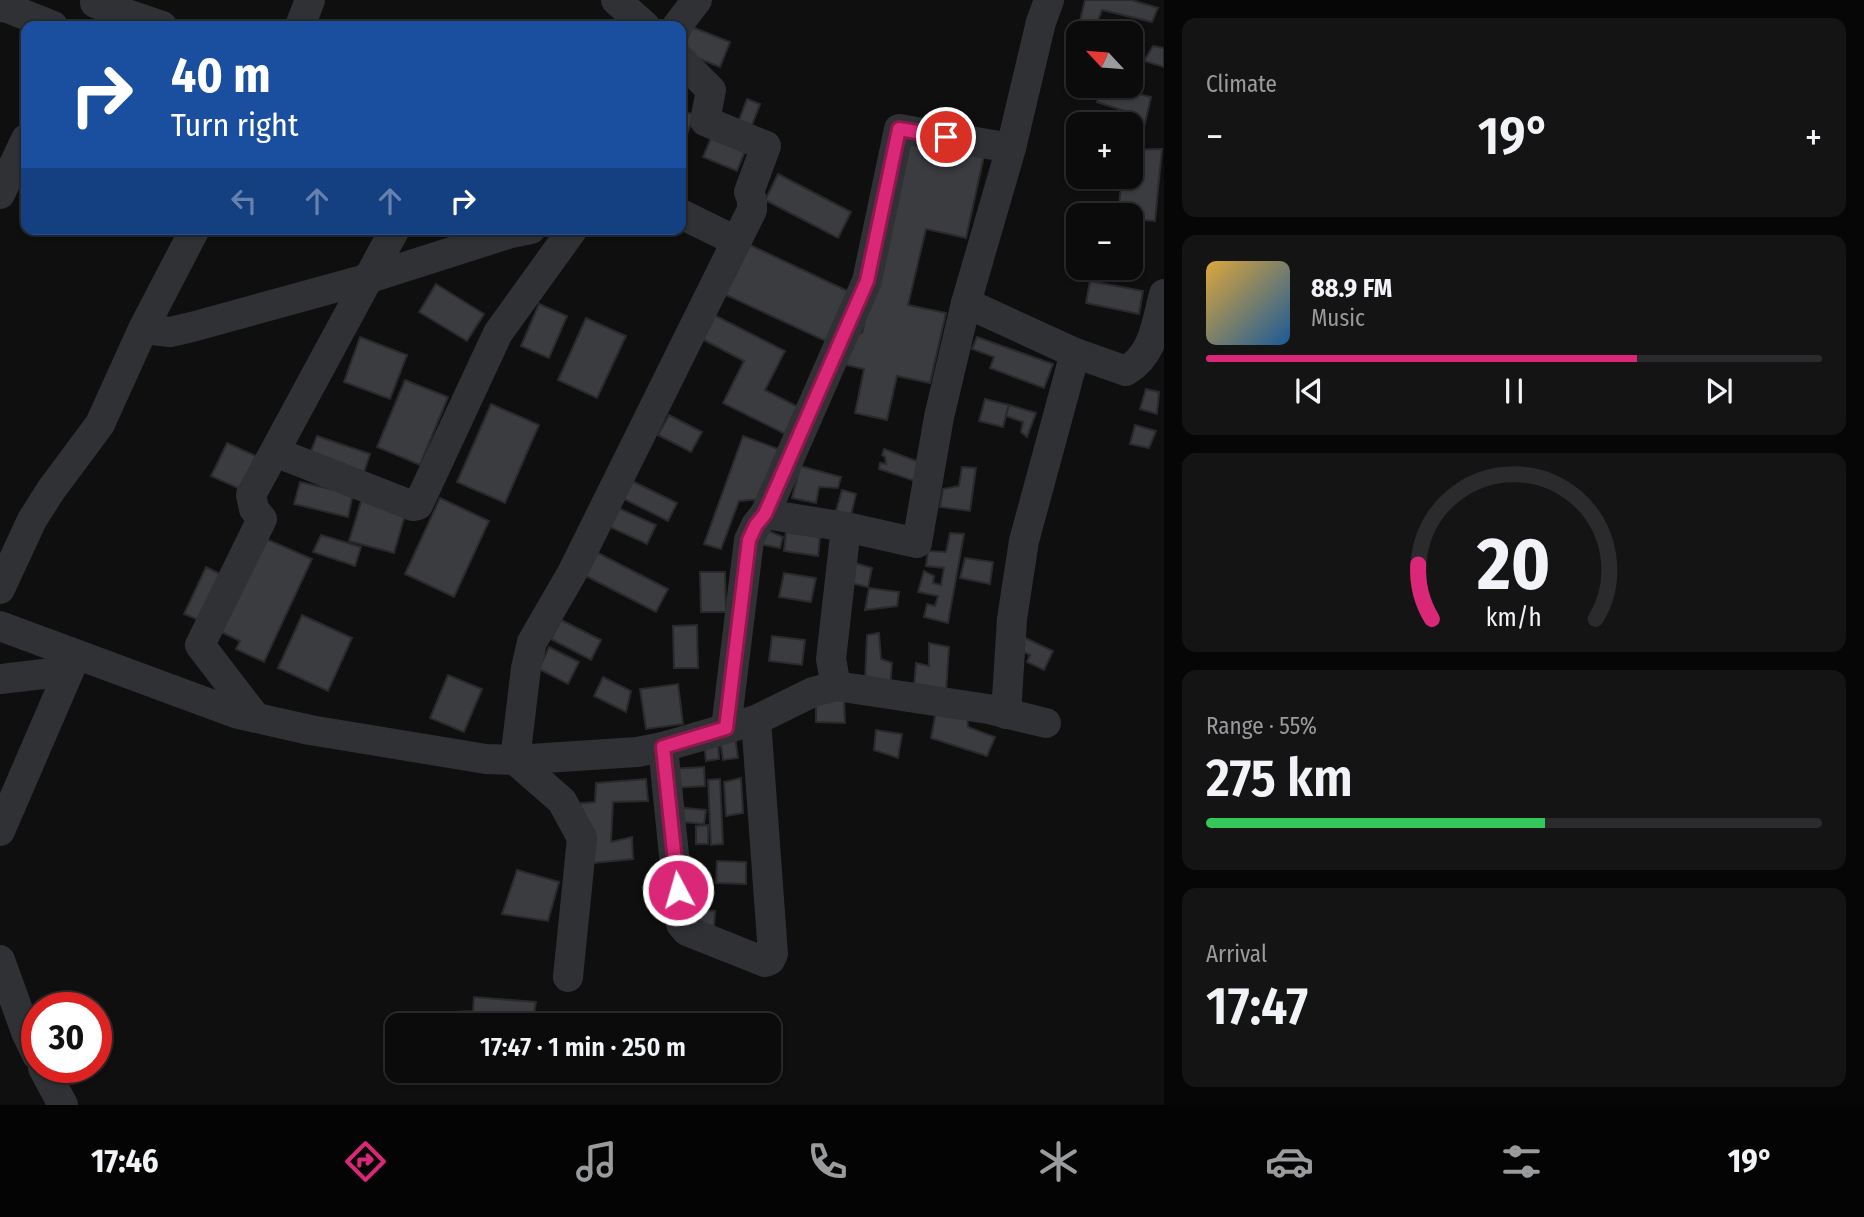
<!DOCTYPE html>
<html lang="en">
<head>
<meta charset="utf-8">
<style>
  body { margin:0; font-family:"Fira Sans Condensed",sans-serif; background:#141415; color:#f1f3f6; height:100vh; display:flex; flex-direction:column; font-size:26px; white-space:nowrap }
  * { box-sizing:border-box; margin:0 }
  p { font-size:23px; color:#9a9b9d }
  .icon { flex:none; width:38px; height:38px; fill:none; stroke:currentColor; stroke-width:2; stroke-linecap:round; stroke-linejoin:round }
  .map { position:relative; flex:1; overflow:hidden }
  .side { display:flex; flex-direction:column; gap:18px; padding:18px; background:#060607; width:700px }
  .side>* { flex:none }
  .guide { position:absolute; left:21px; top:21px; width:665px; height:214px; border-radius:14px; box-shadow:0 2px 5px #0004,0 0 0 2px #2b2b2d; background:#1a4fa0; color:#fff; overflow:hidden }
  .needle { width:46px; rotate:296deg }
  .controls { position:absolute; left:1066px; top:21px; display:grid; gap:14px }
  .controls a { display:grid; place-items:center; width:77px; height:77px; border-radius:14px; background:#0b0b0c; box-shadow:0 2px 5px #0004,0 0 0 2px #2b2b2d; font-size:35px }
  .speed { position:absolute; left:21px; top:992px; display:flex; gap:14px; font-size:35px; font-weight:700; text-align:center }
  .speed>* { display:grid; place-content:center; width:91px; height:91px; border-radius:50%; background:#0b0b0c; box-shadow:0 2px 5px #0004,0 0 0 2px #2b2b2d; line-height:1 }
  .speed .limit { border:10px solid #d22; background:#fff; color:#111 }
  .pin { position:absolute; display:grid; place-items:center; width:60px; height:60px; color:#fff; margin:-30px; border:4px solid #fff; border-radius:50%; box-shadow:0 2px 7px #0007 }
  .me { position:absolute; width:77px; margin:-38px; rotate:354deg; stroke-linejoin:round; filter:drop-shadow(0 0 5px #0008) }
  .turn { display:flex; align-items:center; gap:24px; height:147px; padding:0 35px; font-size:32px }
  .turn .icon { width:91px; height:91px; stroke-width:2.5 }
  .turn b { display:block; font-size:49px; line-height:60px }
  .lanes { display:flex; align-items:center; height:66px; padding:0 35px; background:#0003; justify-content:center; gap:35px; direction:ltr }
  .lanes .off { opacity:.35 }
  .big { font-size:52px; font-weight:600; line-height:1.1 }
  .side .tile { flex:1; display:flex; flex-direction:column; justify-content:center; gap:10px; min-width:0; padding:0 24px; border-radius:14px; background:#141415 }
  .side .dial { align-items:center; gap:0 }
  .dial svg { height:182px; overflow:visible; fill:none; stroke:#2b2b2d; stroke-width:7; stroke-linecap:round; text-anchor:middle }
  .dial text { fill:#f1f3f6; stroke:none }
  .song { display:flex; align-items:center; gap:21px }
  .cover { width:84px; height:84px; border-radius:10px; background:linear-gradient(135deg,hsl(40 70% 55%),hsl(210 70% 35%)) }
  .played { height:7px; border-radius:4px; background:linear-gradient(90deg,#db2777 70%,#2b2b2d 70%) }
  .keys { display:flex; justify-content:space-around; direction:ltr }
  .heat { display:flex; justify-content:space-between; align-items:center; font-size:38px; direction:ltr }
  .charge { height:10px; border-radius:5px; background:linear-gradient(90deg,#34c759 55%,#2b2b2d 0) }
  .trip { position:absolute; left:385px; top:1013px; width:396px; height:70px; border-radius:14px; background:#0b0b0c; box-shadow:0 2px 5px #0004,0 0 0 2px #2b2b2d; font-weight:600; line-height:70px; text-align:center }
  .menu { display:flex; height:112px; justify-content:space-around; align-items:center; background:#040405; color:#9a9b9d }
  .menu .icon { width:49px; height:49px }
  .menu .selected { color:#db2777 }
  .menu b { font-size:32px; color:#f1f3f6 }
  main { display:flex; flex:1; min-height:0 }
  .map>svg:first-child { display:block }
</style>
</head>
<body>
<main>
<div class="map">
<svg width="1164" height="1105" viewBox="0 0 1164 1105">
  <rect width="100%" height="100%" fill="#0f0f10"/>
  <g fill="#3b3c40" stroke="#2a292c" stroke-width="2">
    <path d="M1085 0H1132L1158 8 1152 22 1102 10 1093 33H1088L1078 29Z"/>
    <path d="M692 27 730 42 720 67 682 52Z"/>
    <path d="M1153 46 1164 48V67L1144 61Z"/>
    <path d="M1102 86 1151 97 1139 149H1130L1131 113 1097 102Z"/>
    <path d="M747 99 760 104 752 125 739 120Z"/>
    <path d="M681 110 694 115 681 151Z"/>
    <path d="M711 138 745 151 737 171 703 157Z"/>
    <path d="M906 139 984 156 966 238 926 229 908 305 946 313 930 383 897 376 887 420 855 413 864 369 842 364 854 334 862 333Z"/>
    <path d="M1162 149 1155 221 1130 219V215H1118L1122 177H1130V150Z"/>
    <path d="M778 174 851 212 838 238 765 200Z"/>
    <path d="M1073 222 1078 223V255L1066 252Z"/>
    <path d="M748 244 854 294 830 343 724 294Z"/>
    <path d="M1090 281 1143 291 1139 314 1086 303Z"/>
    <path d="M436 284 484 314 467 341 419 312Z"/>
    <path d="M539 304 567 316 549 358 521 346Z"/>
    <path d="M714 315 785 351 765 390 798 407 785 434 723 403 744 361 702 339Z"/>
    <path d="M586 318 626 336 597 398 558 380Z"/>
    <path d="M360 337 407 355 390 399 344 382Z"/>
    <path d="M977 337 1053 364 1044 388 990 368 994 357 972 349Z"/>
    <path d="M405 380 448 397 420 465 377 447Z"/>
    <path d="M1146 389 1159 392 1157 414 1140 409Z"/>
    <path d="M985 399 1009 405 1003 427 979 421Z"/>
    <path d="M491 404 539 425 505 503 457 482Z"/>
    <path d="M1009 405 1036 413 1027 437 1021 432 1023 422 1006 416Z"/>
    <path d="M669 415 702 432 691 452 658 435Z"/>
    <path d="M1135 425 1156 431 1149 448 1130 444Z"/>
    <path d="M317 436 370 454 364 472 310 454Z"/>
    <path d="M743 436 781 450 763 499 739 501 721 549 704 544Z"/>
    <path d="M227 443 256 456 240 489 211 476Z"/>
    <path d="M884 449 919 462 915 481 879 469 880 463 886 464 885 457 882 455Z"/>
    <path d="M800 466 841 477 838 488 819 487 816 503 792 498Z"/>
    <path d="M962 467 976 468 970 511 940 507 943 489 959 486Z"/>
    <path d="M630 480 677 503 668 521 622 498Z"/>
    <path d="M300 482 353 494 348 517 294 504Z"/>
    <path d="M842 490 856 494 851 515 836 511Z"/>
    <path d="M363 495 407 508 394 553 349 541Z"/>
    <path d="M440 498 489 521 454 597 405 574Z"/>
    <path d="M618 508 656 525 647 544 610 527Z"/>
    <path d="M764 529 783 537 780 548 759 544Z"/>
    <path d="M786 532 820 537 818 556 784 551Z"/>
    <path d="M950 533 964 534 948 623 924 617 927 604 935 606 938 596 918 592 924 571 934 576 933 583 941 585 944 568 926 566 928 551 946 552Z"/>
    <path d="M321 535 361 547 355 566 313 552Z"/>
    <path d="M264 538 312 559 264 662 236 649 240 641 221 632Z"/>
    <path d="M594 551 668 589 656 612 582 574Z"/>
    <path d="M965 558 993 562 990 584 960 578Z"/>
    <path d="M851 562 872 568 868 587 846 582Z"/>
    <path d="M206 567 222 575 199 620 184 614Z"/>
    <path d="M700 572H725L726 612H701Z"/>
    <path d="M784 573 816 578 811 602 779 597Z"/>
    <path d="M869 588 899 592 897 606 865 610Z"/>
    <path d="M302 615 352 638 328 691 278 668Z"/>
    <path d="M561 620 601 640 591 660 551 639Z"/>
    <path d="M697 625 698 668H674L673 626Z"/>
    <path d="M879 633 881 659 892 663 890 687 865 681 867 635Z"/>
    <path d="M772 636 805 640 802 665 769 661Z"/>
    <path d="M1021 636 1053 651 1044 670 1027 662 1030 655 1015 648Z"/>
    <path d="M929 643 949 647 946 693 914 688 916 663 929 666Z"/>
    <path d="M549 647 579 662 568 684 539 669Z"/>
    <path d="M448 675 482 689 464 732 430 718Z"/>
    <path d="M603 677 631 691 626 712 594 696Z"/>
    <path d="M678 684 683 724 646 729 640 689Z"/>
    <path d="M816 697 844 700 845 723 816 722Z"/>
    <path d="M936 711 967 714 968 727 995 737 987 756 931 738Z"/>
    <path d="M876 730 902 734 898 758 874 750Z"/>
    <path d="M735 736 738 758 723 760 720 738Z"/>
    <path d="M718 741 719 759 706 761 704 742Z"/>
    <path d="M704 767 705 786 672 788 671 769Z"/>
    <path d="M741 778 743 813 726 816 724 782Z"/>
    <path d="M646 779 648 801 613 802 611 842 632 837 633 859 574 865V804L595 802 596 783Z"/>
    <path d="M720 779 723 844 711 845 708 780Z"/>
    <path d="M674 807 706 810 704 824 673 821Z"/>
    <path d="M708 825V844H696V826Z"/>
    <path d="M717 861 746 862V884L716 883Z"/>
    <path d="M517 870 559 882 548 921 502 914Z"/>
    <path d="M681 908 715 911 714 928 685 926Z"/>
    <path d="M474 997 536 1002 532 1026H453L455 1012 473 1011Z"/>
  </g>
  <g fill="none" stroke-linecap="round" stroke-linejoin="round">
    <g stroke="#303135" stroke-width="30">
      <path d="M616 0 645 26"/>
      <path d="M95 3 162 26"/>
      <path d="M0 7 8 8 53 26"/>
      <path d="M300 26 310 0"/>
      <path d="M677 26 697 0"/>
      <path d="M0 194 26 139"/>
      <path d="M681 214 736 241"/>
      <path d="M966 303 1075 353 1126 371C1154 354 1156 324 1164 294"/>
      <path d="M143 329 170 332 192 327 370 278 511 233 531 229"/>
      <path d="M275 452 413 506 418 505 498 333 573 229"/>
      <path d="M765 514 846 527 917 543 939 417 966 303 1011 148 1041 22 1049 0"/>
      <path d="M0 589 32 520 51 490 100 424 143 329 195 229"/>
      <path d="M0 626 235 713 310 730 486 759 515 760 637 752 663 747 756 720 813 692 836 686 988 709 1046 723"/>
      <path d="M0 679 69 671"/>
      <path d="M836 686 831 659 846 527"/>
      <path d="M1006 714 1012 619 1024 541 1075 353"/>
      <path d="M256 718 200 645 262 519 254 509 251 495 395 229"/>
      <path d="M726 728 749 540 756 525 765 514 867 281 899 129 1011 148"/>
      <path d="M663 747 681 924 687 931 765 962 770 960 773 954 756 720"/>
      <path d="M0 831 76 655"/>
      <path d="M0 960 26 1032 37 1055"/>
      <path d="M568 977 582 838 562 801 515 760 526 668 532 642 572 573 752 210V200L749 192 766 146 705 121 711 90 681 60"/>
      <path d="M43 1068 63 1105"/>
    </g>
  </g>
  <g fill="none" stroke-linecap="round" stroke-linejoin="round">
    <g stroke="#8e194d" stroke-width="18">
      <path id="route" d="M678 890 663 747 726 728 749 540 756 525 765 514 867 281 899 129 946 137"/>
    </g>
    <use href="#route" stroke="#db2777" stroke-width="12"/>
  </g>
</svg>
<div class="controls">
<a><svg class="needle" viewBox="-14 -14 28 28"><path d="M0-13l5 13h-10z" fill="#e53935"/><path d="M0 13l5-13h-10z" fill="#9a9b9d"/></svg></a>
<a>+</a>
<a>−</a>
</div>
<div class="speed"><div class="limit">30</div></div>
<div class="pin" style="left:946px;top:137px;background:#d93025"><svg class="icon" aria-label="arrive" viewBox="0 0 24 24"><path d="M6 21V4h12l-3 4 3 4H6"/></svg></div>
<svg class="me" style="left:678px;top:890px" viewBox="-20 -20 40 40"><circle r="17" fill="#db2777" stroke="#fff" stroke-width="3"/><path d="M0-11L8 9 0 5-8 9z" fill="#fff"/></svg>
<div class="trip">17:47 · 1 min · 250 m</div>
<div class="guide">
<div class="turn"><svg class="icon" aria-label="right" viewBox="0 0 24 24"><path d="M7 20v-9h11M14 6l5 5-5 5"/></svg><div><b>40 m</b>Turn right</div></div>
<div class="lanes"><svg class="icon off" aria-label="left" viewBox="0 0 24 24"><path d="M17 20v-9H6M10 6l-5 5 5 5"/></svg><svg class="icon off" aria-label="ahead" viewBox="0 0 24 24"><path d="M12 20V5M6 11l6-6 6 6"/></svg><svg class="icon off" aria-label="ahead" viewBox="0 0 24 24"><path d="M12 20V5M6 11l6-6 6 6"/></svg><svg class="icon" aria-label="right" viewBox="0 0 24 24"><path d="M7 20v-9h11M14 6l5 5-5 5"/></svg></div>
</div>
</div>
<section class="side">
<div class="tile"><p>Climate</p>
<div class="heat"><a>−</a><b class="big">19°</b><a>+</a></div>
</div>
<div class="tile">
<div class="song"><i class="cover"></i><div><b>88.9 FM</b><p>Music</p></div></div>
<div class="played"></div>
<div class="keys"><svg class="icon" aria-label="previous" viewBox="0 0 24 24"><path d="M18 5L8 12l10 7zM5 5v14"/></svg><svg class="icon" aria-label="pause" viewBox="0 0 24 24"><path d="M8 5v14M16 5v14"/></svg><svg class="icon" aria-label="next" viewBox="0 0 24 24"><path d="M6 5l10 7-10 7zM19 5v14"/></svg></div>
</div>
<div class="tile dial"><svg viewBox="0 0 100 80">
<path d="M14 69A42 42 0 1 1 86 69"/>
<path d="M14 69A42 42 0 0 1 8 45" stroke="#db2777"/>
<text x="50" y="56" font-size="32" font-weight="700">20</text>
<text x="50" y="72" font-size="11">km/h</text>
</svg></div>
<div class="tile"><p>Range · 55%</p><b class="big">275 km</b><div class="charge"></div></div>
<div class="tile"><p>Arrival</p><b class="big">17:47</b></div>
</section>
</main>
<nav class="menu">
<b>17:46</b>
<svg class="icon selected" aria-label="directions" viewBox="0 0 24 24"><path d="M12 3l9 9-9 9-9-9zM9 14v-3h6M13 9l2 2-2 2"/></svg>
<svg class="icon" aria-label="music" viewBox="0 0 24 24"><path d="M9 18V5l10-2v13"/><circle cx="6" cy="18" r="3"/><circle cx="16" cy="16" r="3"/></svg>
<svg class="icon" aria-label="phone" viewBox="0 0 24 24"><path d="M5 4h4l2 5-3 2q2 4 5 5l2-3 5 2v4C11 20 4 13 5 4z"/></svg>
<svg class="icon" aria-label="climate" viewBox="0 0 24 24"><path d="M12 3v18M4 7l16 10M4 17L20 7"/></svg>
<svg class="icon" aria-label="car" viewBox="0 0 24 24"><path d="M5 17H2v-5l4-1 3-4h7l3 4 3 1v5h-3M9 17h6M6 11h13"/><circle cx="7" cy="17" r="2"/><circle cx="17" cy="17" r="2"/></svg>
<svg class="icon" aria-label="filters" viewBox="0 0 24 24"><path d="M4 7h16M4 17h16"/><circle cx="9" cy="7" r="2"/><circle cx="15" cy="17" r="2"/></svg>
<b>19°</b>
</nav>
</body>
</html>
